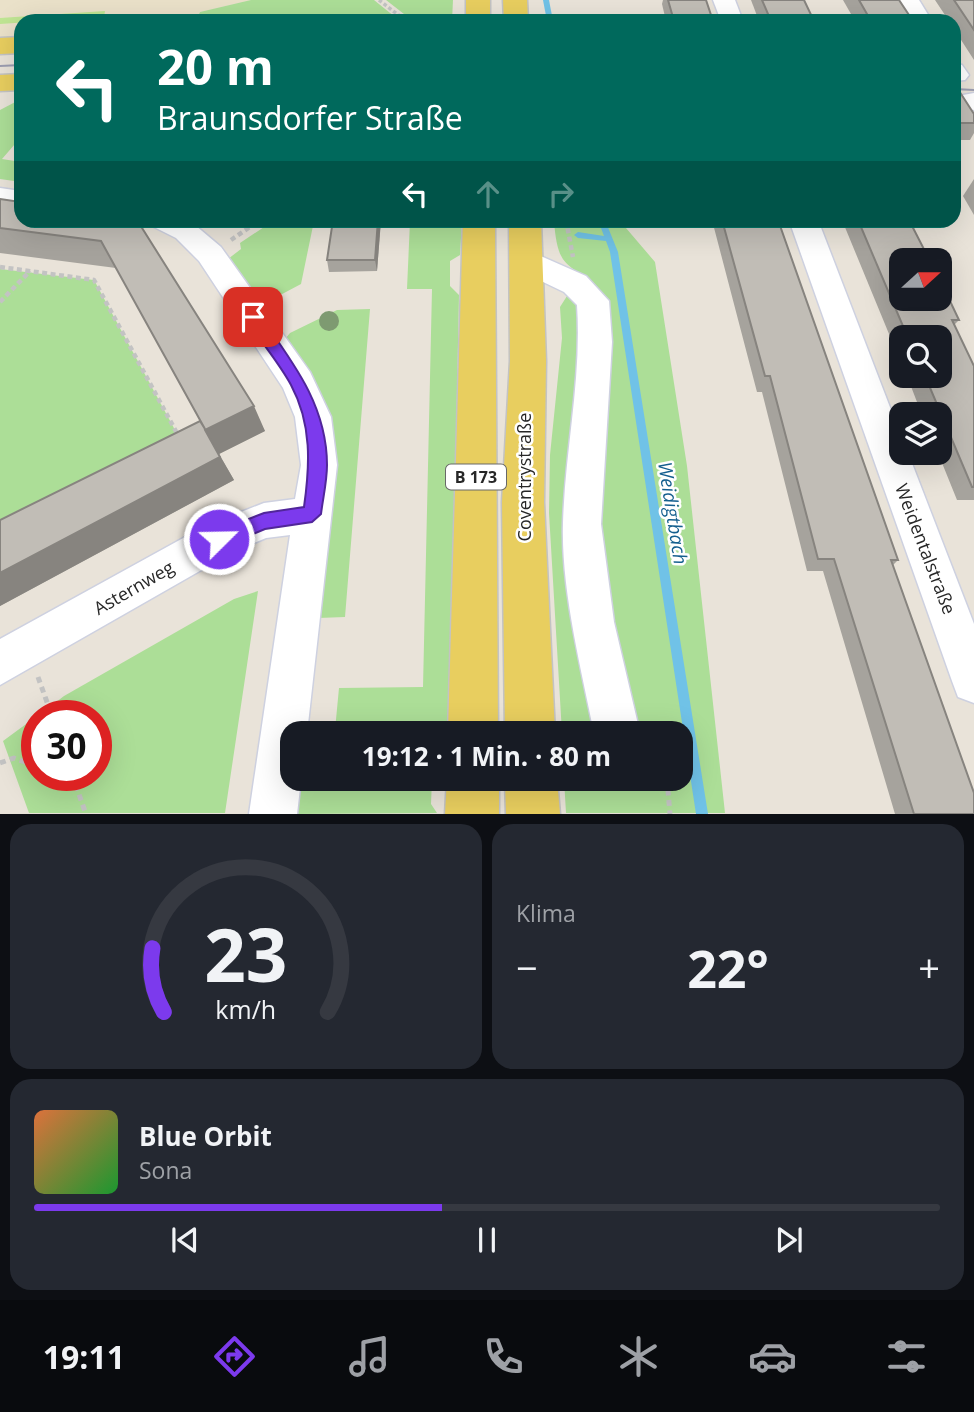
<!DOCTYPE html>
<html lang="de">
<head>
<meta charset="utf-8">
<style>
  body { margin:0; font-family:"Open Sans",sans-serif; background:#242831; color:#f1f3f6; height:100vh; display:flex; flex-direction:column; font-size:26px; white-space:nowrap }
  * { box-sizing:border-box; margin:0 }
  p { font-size:23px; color:#9ea1a6 }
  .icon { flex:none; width:38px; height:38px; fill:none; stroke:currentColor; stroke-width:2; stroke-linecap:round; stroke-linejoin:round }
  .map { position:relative; height:814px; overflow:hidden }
  .drawer { display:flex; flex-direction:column; gap:10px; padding:10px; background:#0d0f14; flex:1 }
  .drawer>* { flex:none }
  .top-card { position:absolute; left:14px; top:14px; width:947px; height:214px; border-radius:21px; box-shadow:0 7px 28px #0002; background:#00695c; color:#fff; overflow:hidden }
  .needle { width:46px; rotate:69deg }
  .tools { position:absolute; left:889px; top:248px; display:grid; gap:14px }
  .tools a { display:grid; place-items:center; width:63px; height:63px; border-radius:14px; background:#171b24; box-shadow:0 7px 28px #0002; font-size:35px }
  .speed { position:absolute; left:21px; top:700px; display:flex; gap:14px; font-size:35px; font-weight:700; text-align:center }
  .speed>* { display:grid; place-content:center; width:91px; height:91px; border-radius:50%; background:#171b24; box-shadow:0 7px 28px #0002; line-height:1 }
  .speed .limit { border:10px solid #d22; background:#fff; color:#111 }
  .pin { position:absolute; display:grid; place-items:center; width:60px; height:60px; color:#fff; margin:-30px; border-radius:14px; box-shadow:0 4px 10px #0006 }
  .me { position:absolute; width:77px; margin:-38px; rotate:67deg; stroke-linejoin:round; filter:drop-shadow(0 0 5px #0008) }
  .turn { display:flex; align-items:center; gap:24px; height:147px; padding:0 28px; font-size:32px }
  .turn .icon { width:91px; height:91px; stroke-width:2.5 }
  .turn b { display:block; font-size:49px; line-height:60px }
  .lanes { display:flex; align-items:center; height:66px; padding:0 28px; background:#0003; justify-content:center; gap:35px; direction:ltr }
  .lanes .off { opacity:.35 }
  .big { font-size:52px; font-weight:700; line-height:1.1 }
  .drawer .card { flex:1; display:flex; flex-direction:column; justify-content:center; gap:10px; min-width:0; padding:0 24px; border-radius:21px; background:#242831 }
  .drawer .dial { align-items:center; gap:0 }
  .dial svg { height:182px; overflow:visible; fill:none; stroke:#363941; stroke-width:7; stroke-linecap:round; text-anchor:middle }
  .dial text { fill:#f1f3f6; stroke:none }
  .song { display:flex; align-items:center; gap:21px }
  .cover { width:84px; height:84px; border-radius:10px; background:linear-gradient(135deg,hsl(20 70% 55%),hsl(130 70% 35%)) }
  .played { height:7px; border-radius:4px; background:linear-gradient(90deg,#7c3aed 45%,#363941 45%) }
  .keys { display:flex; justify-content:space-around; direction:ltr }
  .heat { display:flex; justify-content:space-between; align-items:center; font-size:38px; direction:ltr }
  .drawer .tiles { flex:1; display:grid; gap:10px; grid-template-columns:1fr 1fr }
  .card:last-child { grid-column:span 2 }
  .trip { position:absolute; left:280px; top:721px; width:413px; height:70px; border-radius:21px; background:#171b24; box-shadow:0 7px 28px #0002; font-weight:700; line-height:70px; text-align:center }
  .tab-bar { display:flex; height:112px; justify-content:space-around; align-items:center; background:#090b0e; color:#9ea1a6 }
  .tab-bar .icon { width:49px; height:49px }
  .tab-bar .current { color:#7c3aed }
  .tab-bar b { font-size:32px; color:#f1f3f6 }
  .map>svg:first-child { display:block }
</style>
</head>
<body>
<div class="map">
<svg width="974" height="814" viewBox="0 0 974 814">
  <rect width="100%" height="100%" fill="#e9e3d9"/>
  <path fill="#eae1c9" d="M0 0H251L200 12 196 21H21V37L0 38Z"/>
  <g fill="#acde97">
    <path d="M251 0H374L400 21H196L200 12Z"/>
    <path d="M386 0H453L452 21H413Z"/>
    <path d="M21 99V137L2 159 21 162V182L0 179V110Z"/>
    <path d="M273 221H314L301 284 269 301H258L228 259 241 249 240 243Z"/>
    <path d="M410 221H462L460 255 450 261V286L459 295 450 727 443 733H308L335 730 339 688 423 687 432 289H407Z"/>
    <path d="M554 221H620L655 262 687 466 725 813H566L564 779H681V733H562L549 513 550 455 562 338 560 307 567 296 577 291 605 327 601 291C568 260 558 272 554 221Z"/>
    <path d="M0 269 94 280 182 443 0 538Z"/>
    <path d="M370 309 345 617 318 618 329 503 285 339 290 333 337 310Z"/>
    <path d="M258 591 225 813H29L3 741 37 716V775H96V716H38L64 696 234 599Z"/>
    <path d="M298 779H432L431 804 437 813 294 814Z"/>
  </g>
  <path fill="#bfe593" d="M105 11 104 17 0 24V18Z"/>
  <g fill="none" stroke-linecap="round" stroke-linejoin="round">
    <g fill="#70c2e7" fill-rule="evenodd">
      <path d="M543 0H549L553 21H547Z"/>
      <path d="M598 220H605L618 252 708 814H696L610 252 606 241 578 238 574 235 578 232 604 236Z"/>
    </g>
    <g stroke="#ced1e0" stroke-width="3">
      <g id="minor">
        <path d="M713 0H735L743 21H721Z"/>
        <path d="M897 0H919L932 21H910Z"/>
        <path d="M954 63 962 65 969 75 965 80 954 81Z"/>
        <path d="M974 93V110L965 108 960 100 963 95Z"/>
        <path d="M0 188 21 191V209L0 206Z"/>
        <path d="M150 220H189L221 247 310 372 331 417 337 465 307 733H292V779H301L297 814H249L290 535 266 538 233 552 0 685V639L205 526 264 503 295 499 301 465 295 417 283 388 199 261 176 238 154 227Z"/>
        <path d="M789 220H818L901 436V453H908L974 624V703L958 697 952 681Z"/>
        <path d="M527 250 586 276 609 301 612 342 601 524 614 622 640 733H594C581 667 561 590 563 523 565 450 582 378 577 305L564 292 516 269 512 261 516 253Z"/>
      </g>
    </g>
    <g stroke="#c3c3c3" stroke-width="3">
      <g id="major">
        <rect x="466" y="0" width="24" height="21"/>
        <path d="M503 0H527L528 21H504Z"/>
        <path d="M21 37V53L0 54V38Z"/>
        <path d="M21 74V90L0 91V75Z"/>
        <path d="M463 220H495L498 733H448Z"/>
        <path d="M509 220H541L546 361 544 502 555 733H505L502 502 510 361Z"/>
        <path d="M447 779H499V814H445Z"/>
        <path d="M505 779H557L560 814H506Z"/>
      </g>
    </g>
    <path stroke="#c3c3c3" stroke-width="3.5" stroke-dasharray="3.5 2.5" stroke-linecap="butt" d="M379 0 406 21"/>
    <g stroke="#c3c3c3" stroke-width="4.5" stroke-dasharray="5 3.5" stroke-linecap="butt">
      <path d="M566 220 573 257"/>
      <path d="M231 240 260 220"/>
      <path d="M0 267 94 280 179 437"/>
      <path d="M0 302 30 271"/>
    </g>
    <g stroke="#c3c3c3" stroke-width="5" stroke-dasharray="6 4.5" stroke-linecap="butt">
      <path d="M38 677 52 716"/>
      <path d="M0 763 14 758 25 762 37 756"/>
      <path d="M72 775 86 814"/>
      <path d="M667 779 670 814"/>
    </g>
    <use href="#minor" fill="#fff" fill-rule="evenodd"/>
    <use href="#major" fill="#e8ce5f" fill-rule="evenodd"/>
    <g stroke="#9c9eb1" stroke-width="2">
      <path d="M0 66 21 65"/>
      <path d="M954 89 974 90"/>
    </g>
  </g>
  <circle fill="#7e9a71" cx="329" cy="321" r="10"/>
  <g fill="#a6a39d">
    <path d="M663 0H706L713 21H666L662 4Z"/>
    <path d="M751 0H804L814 21H759Z"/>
    <path d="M843 0H899L913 21H855Z"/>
    <path d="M935 0H974V60L954 29V21H949Z"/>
    <path d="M954 83 974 114V133L970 140H954Z"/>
    <path d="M974 179V215L963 196Z"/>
    <path d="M0 199 137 220 265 431 219 454 234 480 0 606V520L200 421 116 268 0 253Z"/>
    <path d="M381 220 377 271 329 272 327 260Z"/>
    <path d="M712 220H778L898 560 893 565 974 814H895L823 571H807L762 392H757Z"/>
    <path d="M842 220H909L959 320 954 325 974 366V500H957L938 453H940V415H922L907 376H940V338H901V363Z"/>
  </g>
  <g fill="#87847f">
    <path d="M378 220H381L377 271 375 260Z"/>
    <path d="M254 406 265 431 219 454 234 480 0 606V573L205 430Z"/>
  </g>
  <g fill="#c1bdb6" stroke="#87847f" stroke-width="2">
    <path d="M668 0H706L713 21H674Z"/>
    <path d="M762 0H804L814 21H771Z"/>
    <path d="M859 0H899L913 21H871Z"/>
    <path d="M954 0H974V30Z"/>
    <path d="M954 83 974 114V123H954Z"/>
    <path d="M0 199 21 202V220H137L254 406 205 430 220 457 0 573V520L200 421 205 429 101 241 0 228Z"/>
    <path d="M333 220H378L375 260H327Z"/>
    <path d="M722 220H778L898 560H891L974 793V814H914L834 559H818L770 376H765Z"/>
    <path d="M858 220H909L930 261H901V299H940V280L959 320H952L974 366V487H972L925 376H940V338H908Z"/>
  </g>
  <path fill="#7c3aed" stroke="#51269a" stroke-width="2" d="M253 311 258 313C291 360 327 404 327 465 327 481 323 498 321 514L312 522 265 529 219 548 213 545 210 539 213 533 264 513 304 507C310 465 312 424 291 385 278 361 259 340 245 317Z"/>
  <g text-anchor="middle" stroke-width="5" stroke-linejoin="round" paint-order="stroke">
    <rect fill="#fff" stroke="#686868" stroke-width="2" x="446" y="464.5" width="60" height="25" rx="5"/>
    <g font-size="16" font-weight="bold" fill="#272727">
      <text x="476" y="483">B 173</text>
    </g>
    <g font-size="18" fill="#272727" stroke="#fff">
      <text transform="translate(525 477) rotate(-90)" y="6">Coventrystraße</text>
      <text transform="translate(925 549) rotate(69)" y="6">Weidentalstraße</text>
      <text transform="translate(134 588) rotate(-30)" y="6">Asternweg</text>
    </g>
    <g font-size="19" font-style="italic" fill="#145f8e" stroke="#fff">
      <text transform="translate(673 513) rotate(81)" y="7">Weidigtbach</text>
    </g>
  </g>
</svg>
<div class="tools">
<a><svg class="needle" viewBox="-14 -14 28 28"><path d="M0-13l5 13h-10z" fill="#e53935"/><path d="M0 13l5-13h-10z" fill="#9ea1a6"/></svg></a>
<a><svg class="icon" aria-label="search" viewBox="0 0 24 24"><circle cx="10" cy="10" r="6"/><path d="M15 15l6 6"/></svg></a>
<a><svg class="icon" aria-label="layers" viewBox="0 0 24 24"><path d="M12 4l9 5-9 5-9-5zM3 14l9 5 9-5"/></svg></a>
</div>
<div class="speed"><div class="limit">30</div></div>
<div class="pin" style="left:253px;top:317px;background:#d93025"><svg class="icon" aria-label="arrive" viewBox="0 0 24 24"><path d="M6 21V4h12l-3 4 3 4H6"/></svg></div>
<svg class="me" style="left:219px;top:539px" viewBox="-20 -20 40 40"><circle r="17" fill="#7c3aed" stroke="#fff" stroke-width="3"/><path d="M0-11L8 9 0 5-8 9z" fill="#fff"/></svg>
<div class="trip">19:12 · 1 Min. · 80 m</div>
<div class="top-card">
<div class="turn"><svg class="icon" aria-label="left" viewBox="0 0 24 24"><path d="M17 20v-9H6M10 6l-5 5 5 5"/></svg><div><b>20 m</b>Braunsdorfer Straße</div></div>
<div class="lanes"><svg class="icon" aria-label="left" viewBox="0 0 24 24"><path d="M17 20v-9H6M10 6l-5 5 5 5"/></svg><svg class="icon off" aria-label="ahead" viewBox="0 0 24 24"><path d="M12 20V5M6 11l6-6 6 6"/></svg><svg class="icon off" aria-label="right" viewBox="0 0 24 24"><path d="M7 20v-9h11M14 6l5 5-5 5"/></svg></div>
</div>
</div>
<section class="drawer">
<div class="tiles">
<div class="card dial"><svg viewBox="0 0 100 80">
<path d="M14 69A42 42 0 1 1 86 69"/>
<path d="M14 69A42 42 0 0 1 9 41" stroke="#7c3aed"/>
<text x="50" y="56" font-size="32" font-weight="700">23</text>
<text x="50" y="72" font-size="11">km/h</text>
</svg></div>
<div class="card"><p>Klima</p>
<div class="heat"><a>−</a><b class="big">22°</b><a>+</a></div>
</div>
<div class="card">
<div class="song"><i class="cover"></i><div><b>Blue Orbit</b><p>Sona</p></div></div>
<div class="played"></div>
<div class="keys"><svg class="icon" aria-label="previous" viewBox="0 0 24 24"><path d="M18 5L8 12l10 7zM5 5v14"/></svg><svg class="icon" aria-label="pause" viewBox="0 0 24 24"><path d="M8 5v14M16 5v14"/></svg><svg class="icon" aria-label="next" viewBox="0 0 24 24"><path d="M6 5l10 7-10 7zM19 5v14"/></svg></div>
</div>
</div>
</section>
<nav class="tab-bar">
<b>19:11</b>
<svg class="icon current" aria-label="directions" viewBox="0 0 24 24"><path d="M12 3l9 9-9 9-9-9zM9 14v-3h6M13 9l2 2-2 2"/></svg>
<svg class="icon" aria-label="music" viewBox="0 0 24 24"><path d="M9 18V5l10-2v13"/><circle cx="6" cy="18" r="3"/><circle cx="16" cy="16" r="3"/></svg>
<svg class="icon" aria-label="phone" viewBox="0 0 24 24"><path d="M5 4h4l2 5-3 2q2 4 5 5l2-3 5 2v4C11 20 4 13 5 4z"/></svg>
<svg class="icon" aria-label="climate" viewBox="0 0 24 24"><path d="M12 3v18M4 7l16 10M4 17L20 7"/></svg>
<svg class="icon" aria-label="car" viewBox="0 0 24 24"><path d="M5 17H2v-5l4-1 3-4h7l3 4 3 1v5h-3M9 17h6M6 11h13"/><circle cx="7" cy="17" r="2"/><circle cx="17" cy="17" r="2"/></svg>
<svg class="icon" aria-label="filters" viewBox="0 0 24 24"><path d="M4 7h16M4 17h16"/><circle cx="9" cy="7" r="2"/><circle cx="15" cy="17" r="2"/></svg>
</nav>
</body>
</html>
